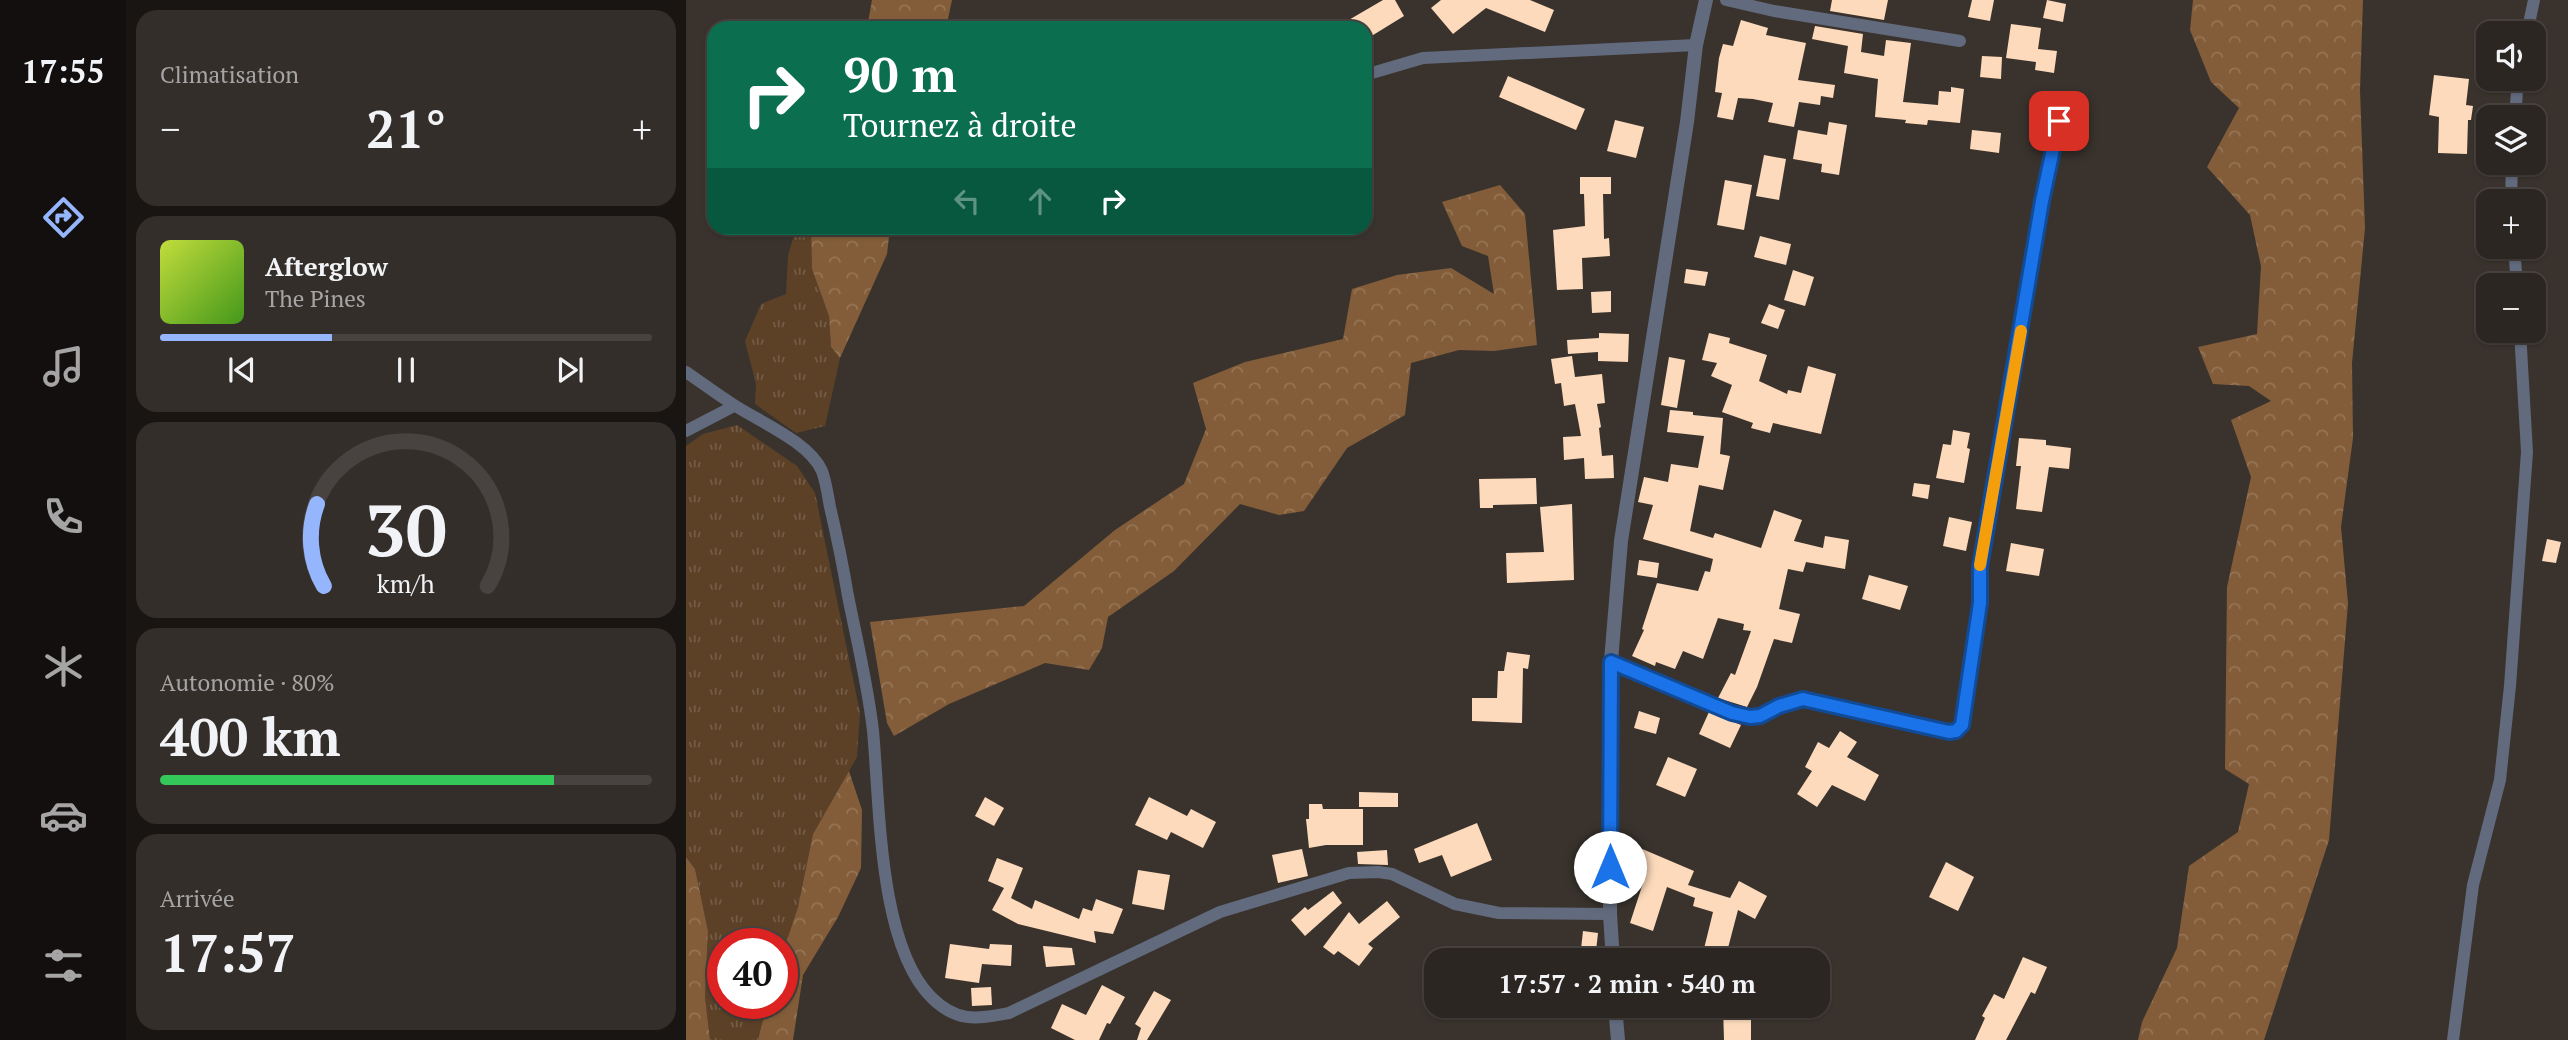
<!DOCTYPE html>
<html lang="fr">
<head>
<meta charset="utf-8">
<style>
  body { margin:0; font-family:"PT Serif",serif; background:#342e2a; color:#f1f3f6; height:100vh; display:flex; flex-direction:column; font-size:26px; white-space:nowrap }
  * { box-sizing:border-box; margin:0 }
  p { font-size:23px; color:#a6a5a5 }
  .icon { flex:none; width:38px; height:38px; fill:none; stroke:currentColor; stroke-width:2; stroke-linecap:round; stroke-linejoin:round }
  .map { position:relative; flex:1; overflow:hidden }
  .panel { display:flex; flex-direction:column; gap:10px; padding:10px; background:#181513; width:560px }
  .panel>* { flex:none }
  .hud { position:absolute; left:21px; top:21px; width:665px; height:214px; border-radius:21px; box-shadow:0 2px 5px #0004,0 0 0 2px #484340; background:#0b6e4f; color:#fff; overflow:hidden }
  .buttons { position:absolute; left:1790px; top:21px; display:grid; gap:14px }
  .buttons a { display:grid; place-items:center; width:70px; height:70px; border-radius:14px; background:#2c2622; box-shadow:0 2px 5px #0004,0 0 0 2px #484340; font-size:35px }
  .speed { position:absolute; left:21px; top:928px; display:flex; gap:14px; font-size:35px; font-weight:700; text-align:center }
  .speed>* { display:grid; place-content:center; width:91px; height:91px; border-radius:50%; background:#2c2622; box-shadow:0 2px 5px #0004,0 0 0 2px #484340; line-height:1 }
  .speed .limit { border:10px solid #d22; background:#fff; color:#111 }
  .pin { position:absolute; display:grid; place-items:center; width:60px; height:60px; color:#fff; margin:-30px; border-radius:14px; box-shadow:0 4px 10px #0006 }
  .me { position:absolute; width:77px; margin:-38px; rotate:0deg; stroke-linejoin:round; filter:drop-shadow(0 0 5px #0008) }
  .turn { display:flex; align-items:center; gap:24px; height:147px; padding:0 21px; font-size:32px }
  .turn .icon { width:91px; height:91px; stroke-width:2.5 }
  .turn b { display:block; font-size:49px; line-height:60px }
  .lanes { display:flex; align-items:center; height:66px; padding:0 21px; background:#0003; justify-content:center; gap:35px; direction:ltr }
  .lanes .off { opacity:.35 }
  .big { font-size:52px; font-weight:700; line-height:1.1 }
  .panel .tile { flex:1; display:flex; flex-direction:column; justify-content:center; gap:10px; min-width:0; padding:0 24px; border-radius:21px; background:#342e2a }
  .panel .dial { align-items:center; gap:0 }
  .dial svg { height:182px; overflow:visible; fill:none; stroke:#484340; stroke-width:7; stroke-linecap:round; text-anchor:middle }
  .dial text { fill:#f1f3f6; stroke:none }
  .song { display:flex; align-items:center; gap:21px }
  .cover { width:84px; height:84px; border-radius:10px; background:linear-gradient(135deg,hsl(70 70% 55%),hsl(100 70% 35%)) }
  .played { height:7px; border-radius:4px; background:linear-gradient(90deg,#95b6fd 35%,#484340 35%) }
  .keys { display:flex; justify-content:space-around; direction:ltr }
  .heat { display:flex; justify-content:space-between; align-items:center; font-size:38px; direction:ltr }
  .charge { height:10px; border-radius:5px; background:linear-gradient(90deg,#34c759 80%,#484340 0) }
  .trip { position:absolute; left:738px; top:948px; width:406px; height:70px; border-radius:21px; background:#2c2622; box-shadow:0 2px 5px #0004,0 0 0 2px #484340; font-weight:700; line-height:70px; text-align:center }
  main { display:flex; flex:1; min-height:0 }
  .dock { display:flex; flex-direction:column; width:126px; justify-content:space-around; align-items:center; background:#120f0e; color:#a6a5a5 }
  .dock .icon { width:49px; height:49px }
  .dock .on { color:#95b6fd }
  .dock b { font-size:32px; color:#f1f3f6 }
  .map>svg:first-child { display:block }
</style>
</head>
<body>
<main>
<nav class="dock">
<b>17:55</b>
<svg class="icon on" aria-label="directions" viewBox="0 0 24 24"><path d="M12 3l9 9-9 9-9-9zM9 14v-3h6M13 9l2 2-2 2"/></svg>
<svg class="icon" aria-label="music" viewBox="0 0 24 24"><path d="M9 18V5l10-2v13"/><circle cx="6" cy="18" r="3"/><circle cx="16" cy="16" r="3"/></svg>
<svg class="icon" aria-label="phone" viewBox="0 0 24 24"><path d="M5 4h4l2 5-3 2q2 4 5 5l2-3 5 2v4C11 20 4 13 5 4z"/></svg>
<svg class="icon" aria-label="climate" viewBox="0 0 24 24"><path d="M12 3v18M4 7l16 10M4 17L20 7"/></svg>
<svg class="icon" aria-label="car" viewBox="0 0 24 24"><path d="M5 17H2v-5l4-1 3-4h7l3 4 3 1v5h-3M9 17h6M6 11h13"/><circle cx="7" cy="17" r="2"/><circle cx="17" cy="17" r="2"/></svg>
<svg class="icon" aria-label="filters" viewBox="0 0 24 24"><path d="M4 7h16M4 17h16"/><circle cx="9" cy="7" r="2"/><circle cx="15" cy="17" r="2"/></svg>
</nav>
<section class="panel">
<div class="tile"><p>Climatisation</p>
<div class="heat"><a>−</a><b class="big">21°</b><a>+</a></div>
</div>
<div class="tile">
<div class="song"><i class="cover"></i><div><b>Afterglow</b><p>The Pines</p></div></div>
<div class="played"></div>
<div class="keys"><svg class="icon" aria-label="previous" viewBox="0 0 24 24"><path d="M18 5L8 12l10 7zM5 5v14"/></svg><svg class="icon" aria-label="pause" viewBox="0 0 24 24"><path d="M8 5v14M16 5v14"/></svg><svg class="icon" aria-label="next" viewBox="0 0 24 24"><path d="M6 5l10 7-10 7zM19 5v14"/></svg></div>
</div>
<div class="tile dial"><svg viewBox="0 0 100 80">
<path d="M14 69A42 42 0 1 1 86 69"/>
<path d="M14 69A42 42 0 0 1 11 33" stroke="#95b6fd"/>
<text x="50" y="56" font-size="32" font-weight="700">30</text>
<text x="50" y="72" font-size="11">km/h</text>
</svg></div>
<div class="tile"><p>Autonomie · 80%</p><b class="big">400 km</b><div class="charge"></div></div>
<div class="tile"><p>Arrivée</p><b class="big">17:57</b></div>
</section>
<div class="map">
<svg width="1882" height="1040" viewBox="0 0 1882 1040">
  <defs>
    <pattern id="grass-tufts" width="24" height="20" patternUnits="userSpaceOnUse" patternTransform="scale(1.75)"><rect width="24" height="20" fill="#5c4127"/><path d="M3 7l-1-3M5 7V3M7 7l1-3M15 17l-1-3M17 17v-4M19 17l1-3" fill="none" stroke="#745c46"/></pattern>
    <pattern id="forest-crowns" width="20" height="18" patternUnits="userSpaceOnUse" patternTransform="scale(1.75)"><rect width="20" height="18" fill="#835d39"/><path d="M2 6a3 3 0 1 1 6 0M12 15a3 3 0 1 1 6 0" fill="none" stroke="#957455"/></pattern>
  </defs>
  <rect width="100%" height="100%" fill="#3a332d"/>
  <g fill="url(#grass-tufts)">
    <path d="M110 228H125L126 269 143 316 145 347 154 358 139 426 110 433 69 404 70 384 59 341 75 304 100 294 102 256Z"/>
    <path d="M51 425 111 466 129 493 174 713 171 757 127 834 112 907 96 955V943H37V1003H81L72 1040H24L19 997 22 931 9 869 0 857V446L17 434Z"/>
  </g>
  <g fill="url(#forest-crowns)">
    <path d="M186 0H266L260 28H181Z"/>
    <path d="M1507 0H1677L1674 90 1679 228 1666 363 1667 438 1655 527 1662 603 1643 840 1578 1040H1452L1456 1022 1491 948 1503 866 1552 832 1563 784 1539 769 1541 587 1565 477 1545 420 1585 401 1563 386 1527 384 1512 347 1571 334 1575 266 1564 215 1521 167 1553 108 1525 82 1504 30Z"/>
    <path d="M814 185 839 214 851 345 808 351 773 350 725 363 719 415 661 448 618 511 593 515 554 504 488 571 422 617 416 648 403 670 359 663 263 704 208 736 201 723 184 622 338 606 429 530 498 484 520 429 507 383 559 362 657 339 666 289 711 275 765 268 808 294 802 256 776 246 756 202Z"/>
    <path d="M125 228H204L201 254 154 358 145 347 143 316 126 269Z"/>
    <path d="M163 771 176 810 175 868 152 917 117 975 107 1040H72L81 1003H96V955L112 907 127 834Z"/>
    <path d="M0 857 9 869 22 931 19 997 24 1040H0Z"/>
  </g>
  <g fill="#fddabb">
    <path d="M697 0H709L718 16 679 40V28H649Z"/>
    <path d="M755 0H844L868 10 859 32 800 8 767 34 745 8Z"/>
    <path d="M1146 0H1202L1198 20 1144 11Z"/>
    <path d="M1286 0H1308L1304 21 1282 17Z"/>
    <path d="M1361 0 1380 4 1377 22 1357 18Z"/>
    <path d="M1055 20 1082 28 1080 35 1120 43 1112 80 1149 85 1147 98 1135 96 1134 105 1113 102 1108 127 1082 122 1087 103 1067 99 1052 98 1047 120 1031 117 1036 93 1029 92 1033 58 1037 44 1047 46Z"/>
    <path d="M1325 24 1355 28 1352 49 1371 51 1368 73 1349 70 1350 62 1320 58Z"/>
    <path d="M1129 26 1177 34 1175 52 1198 56 1200 40 1225 43 1217 102 1252 105 1253 91 1265 92V87L1278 89 1274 123 1242 120 1241 125 1219 123 1220 120 1189 117 1192 79 1158 73 1162 46 1126 39Z"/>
    <path d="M1296 56 1316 57 1315 79 1294 77Z"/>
    <path d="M1748 75 1783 79 1780 105 1787 106 1785 120H1782L1781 154 1752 153 1753 117 1743 115Z"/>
    <path d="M822 76 899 109 890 130 813 97Z"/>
    <path d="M929 120 958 127 950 158 921 151Z"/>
    <path d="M1143 122 1161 125 1153 175 1135 172 1136 164 1107 159 1112 130 1141 135Z"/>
    <path d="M1286 130 1315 133 1313 153 1284 149Z"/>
    <path d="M1078 155 1100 159 1093 200 1070 196Z"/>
    <path d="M894 177H925V194H917L918 239 923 238 924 256 896 258 897 289 871 290 867 230 899 226 898 194H894Z"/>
    <path d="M1039 180 1066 185 1058 230 1031 225Z"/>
    <path d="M1074 236 1105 244 1100 265 1068 257Z"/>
    <path d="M1000 269 1022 272 1019 286 998 283Z"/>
    <path d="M1107 270 1128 277 1119 306 1098 300Z"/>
    <path d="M925 291V312L906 313 905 292Z"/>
    <path d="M1083 304 1099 310 1092 329 1075 323Z"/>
    <path d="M913 333 943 334 942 362 912 361V352L882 354 881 340 913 338Z"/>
    <path d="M1023 333 1044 338 1043 343 1081 355 1073 381 1101 394 1102 390 1115 393 1122 366 1150 374 1135 434 1087 423 1084 433 1065 428 1067 423 1036 412 1046 385 1025 376 1031 363 1016 360Z"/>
    <path d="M886 356 889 377 916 374 919 403 911 404 915 427 913 428 916 456 927 455 928 478 899 479 898 458 878 460 877 437 895 436 889 404 878 406 875 383 869 384 865 359Z"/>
    <path d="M983 357 999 360 991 408 975 405Z"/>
    <path d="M984 410 1007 412V415L1037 418 1034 454 1044 456 1037 490 1013 485 1004 531 1027 538 1029 533 1075 548 1088 510 1116 520 1108 541 1137 548 1139 536 1163 540 1159 569 1120 562 1117 572 1102 569 1093 609 1114 614 1106 643 1088 639 1071 687 1061 707 1032 698 1045 673 1049 675 1065 631 1057 630 1058 624 1032 618 1017 659 997 651 989 669 970 662 969 666 946 656 958 630 956 629 971 583 1012 591 1019 571 1024 572 1027 559 957 539 967 505 952 502 958 477 982 482 985 464 1012 468 1018 436 981 432Z"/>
    <path d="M1267 430 1284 433 1281 448 1284 449 1278 483 1250 478 1257 444 1265 445Z"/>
    <path d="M1333 438 1360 440V445L1385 448 1383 469 1363 467 1356 512 1330 509 1335 466H1330Z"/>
    <path d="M850 478 851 504 807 505V508H794L793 479Z"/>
    <path d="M1228 483 1244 485 1242 499 1226 496Z"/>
    <path d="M886 504 888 580 821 583 820 553 858 552 854 507Z"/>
    <path d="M1263 517 1286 522 1280 551 1257 546Z"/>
    <path d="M1861 539 1875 542 1870 563 1856 561Z"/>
    <path d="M1325 543 1358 549 1353 576 1320 571Z"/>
    <path d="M953 560 973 563 971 578 951 575Z"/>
    <path d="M1183 575 1222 586 1214 610 1176 599Z"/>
    <path d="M821 652 844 655 842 669 837 668 836 723 786 721V698H811L812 671H818Z"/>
    <path d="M953 711 974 718 970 734 948 728Z"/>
    <path d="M1023 712 1055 725 1044 748 1013 734Z"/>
    <path d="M1154 731 1171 742 1161 757 1193 775 1179 801 1146 785 1131 807 1111 794 1126 771 1119 767 1132 742 1143 748Z"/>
    <path d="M982 757 1011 769 999 797 970 785Z"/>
    <path d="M673 792 712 793V807H673Z"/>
    <path d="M299 797 318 808 308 826 289 816Z"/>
    <path d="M463 797 501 816 505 809 530 822 517 848 485 832 481 840 449 825Z"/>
    <path d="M623 804H636L637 809H677V845H640L623 848 620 819H623Z"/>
    <path d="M791 823 806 860 765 877 756 855 733 863 728 849Z"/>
    <path d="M954 848 1008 871 1002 885 1044 898 1053 881 1081 896 1069 919 1052 910 1042 948 1073 961H1015L1027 912 1007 906 1009 898 981 887 967 931 944 923 959 877 945 872Z"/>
    <path d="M616 849 622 876 592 883 586 855Z"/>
    <path d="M701 850 702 865 672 864 671 852Z"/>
    <path d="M311 858 337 868 325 898 346 909 349 900 393 919 397 908 406 911 410 899 437 909 427 934 408 931 410 943 332 924 306 910 318 888 302 881Z"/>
    <path d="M1260 862 1288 877 1272 911 1243 897Z"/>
    <path d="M452 870 484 875 478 910 446 904Z"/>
    <path d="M647 891 656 903 619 936 605 920 619 907 622 910Z"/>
    <path d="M701 901 714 917 682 944 687 948 673 966 652 951 648 955 637 947 663 912 673 924Z"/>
    <path d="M897 931 912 933 910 951 895 949Z"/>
    <path d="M264 944 303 949 304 944 326 945 325 966 296 964 293 983 259 978Z"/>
    <path d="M357 946 386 948 389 965 360 967Z"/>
    <path d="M1337 957 1361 967 1349 994 1345 992 1320 1040H1289L1299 1018 1296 1016 1308 994 1318 999Z"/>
    <path d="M416 985 439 997 424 1024 421 1023 413 1040H389L365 1028 376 1004 400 1015Z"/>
    <path d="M305 987 306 1005 286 1006 285 988Z"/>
    <path d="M468 991 485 1000 461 1040H451L455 1028 449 1024Z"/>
    <path d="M1037 1006H1065V1040H1038Z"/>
  </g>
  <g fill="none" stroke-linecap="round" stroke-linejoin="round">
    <g stroke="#626b7e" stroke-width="12">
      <path d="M1040 0 1088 11 1274 41"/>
      <path d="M1841 33 1848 0"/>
      <path d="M679 75 737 58 1010 45"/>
      <path d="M1829 117 1832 79"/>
      <path d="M1825 201 1826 163"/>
      <path d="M1828 247 1831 285"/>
      <path d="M0 372C16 383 32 395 48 405 74 422 123 442 136 471 140 482 142 496 144 507 151 537 157 566 162 596 171 641 182 686 187 731 194 804 192 943 245 997 271 1023 290 1019 323 1013L534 912 663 873 692 872 706 874 769 904 813 913 924 914"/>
      <path d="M0 431 48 406"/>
      <path d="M925 661 1046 713 1064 717 1074 716 1093 706 1117 699 1263 732 1270 731 1276 725 1294 603V567L1356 201 1373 121"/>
      <path d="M1767 1040 1787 885 1814 780 1824 686 1841 452 1834 331"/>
    </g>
    <g stroke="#626b7e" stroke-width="14">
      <path d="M927 961 924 914 925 661 935 541 1001 122 1010 45 1020 0"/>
      <path d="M929 1006 932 1040"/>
    </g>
  </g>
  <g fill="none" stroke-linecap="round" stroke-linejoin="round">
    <g stroke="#114b97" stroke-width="18">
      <path id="route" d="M924 867 925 662 1046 713 1064 717 1074 716 1093 706 1117 699 1263 732 1270 731 1276 725 1294 603V567L1356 201 1373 121"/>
    </g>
    <use href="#route" stroke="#1a73e8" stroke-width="12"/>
    <path stroke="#f59e0b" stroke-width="12" d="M1294 565 1335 331"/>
  </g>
</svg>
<div class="buttons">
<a><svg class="icon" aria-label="sound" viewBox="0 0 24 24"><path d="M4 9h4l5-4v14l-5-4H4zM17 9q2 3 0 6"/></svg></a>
<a><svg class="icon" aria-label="layers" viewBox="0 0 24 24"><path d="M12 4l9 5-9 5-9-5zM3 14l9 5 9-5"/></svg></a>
<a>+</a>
<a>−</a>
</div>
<div class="speed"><div class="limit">40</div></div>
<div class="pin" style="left:1373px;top:121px;background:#d93025"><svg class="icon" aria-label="arrive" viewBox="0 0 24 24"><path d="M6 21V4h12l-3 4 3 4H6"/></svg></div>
<svg class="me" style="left:924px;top:867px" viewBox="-20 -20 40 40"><circle r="19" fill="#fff"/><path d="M0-13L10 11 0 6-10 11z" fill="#1a73e8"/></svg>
<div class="trip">17:57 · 2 min · 540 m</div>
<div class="hud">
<div class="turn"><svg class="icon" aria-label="right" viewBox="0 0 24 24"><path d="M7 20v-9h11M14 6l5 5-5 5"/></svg><div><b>90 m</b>Tournez à droite</div></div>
<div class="lanes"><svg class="icon off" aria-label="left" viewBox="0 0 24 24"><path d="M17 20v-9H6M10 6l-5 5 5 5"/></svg><svg class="icon off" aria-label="ahead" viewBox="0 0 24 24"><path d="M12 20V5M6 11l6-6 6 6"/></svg><svg class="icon" aria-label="right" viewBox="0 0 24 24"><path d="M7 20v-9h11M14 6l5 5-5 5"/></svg></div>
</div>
</div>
</main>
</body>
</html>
